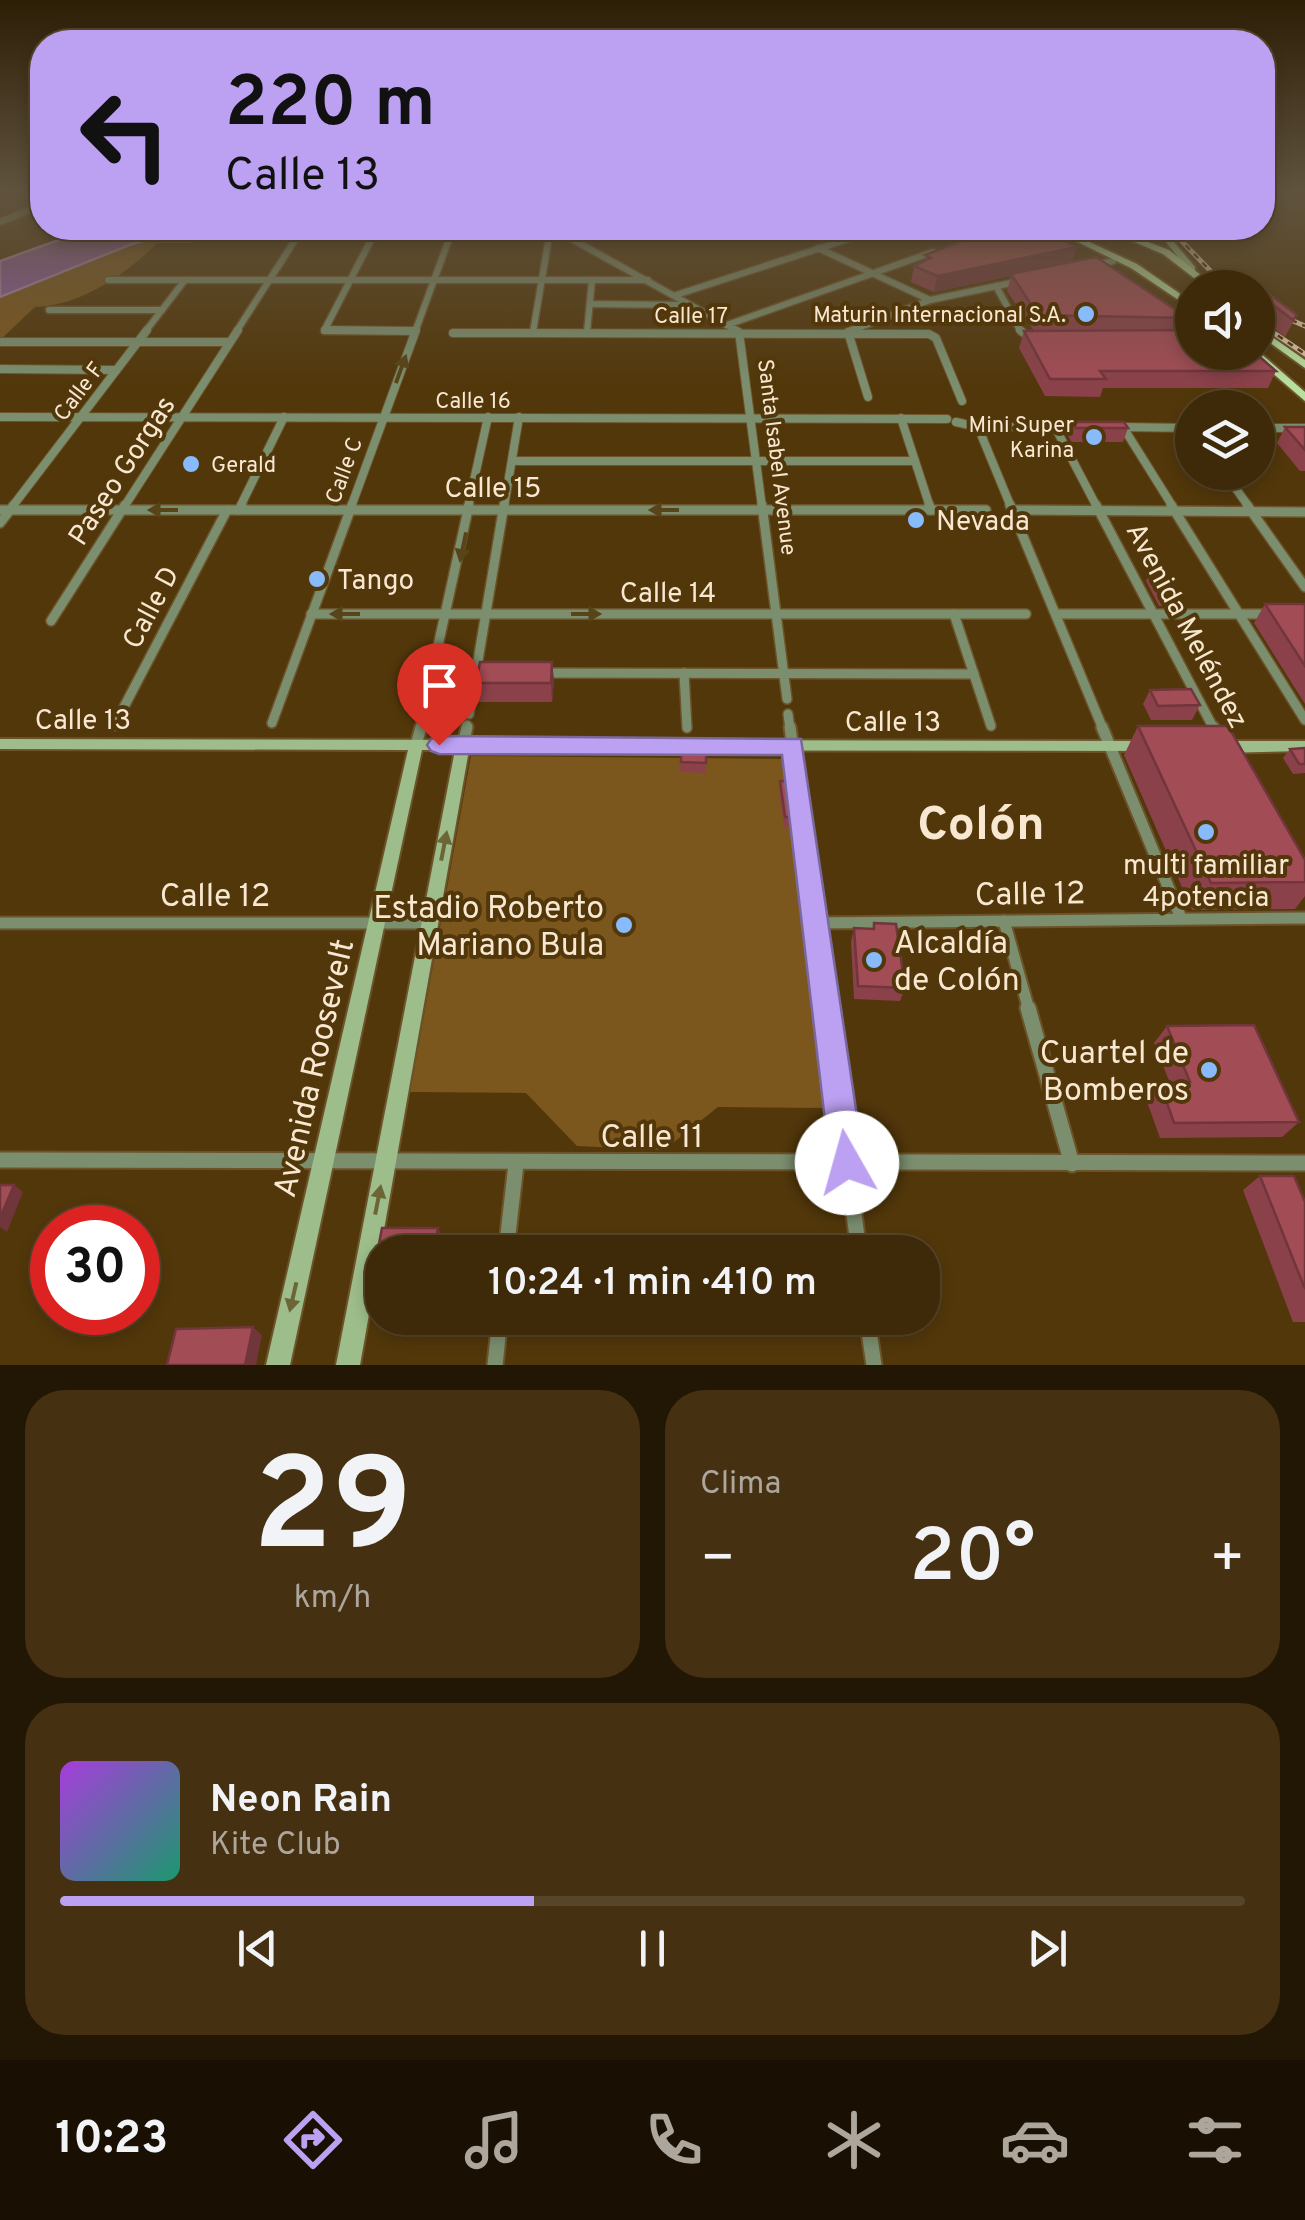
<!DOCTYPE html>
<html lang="es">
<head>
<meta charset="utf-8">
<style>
  body { margin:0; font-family:Overpass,sans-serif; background:#453112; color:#f1f3f6; height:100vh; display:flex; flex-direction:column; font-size:38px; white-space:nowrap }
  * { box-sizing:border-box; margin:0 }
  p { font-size:32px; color:#ada69c }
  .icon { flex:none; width:55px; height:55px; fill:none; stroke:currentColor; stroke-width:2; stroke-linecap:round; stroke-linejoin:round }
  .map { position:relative; height:1365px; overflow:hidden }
  .drawer { display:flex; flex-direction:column; gap:25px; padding:25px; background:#221704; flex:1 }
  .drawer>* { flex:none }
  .banner { position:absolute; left:30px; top:30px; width:1245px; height:210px; border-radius:40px; box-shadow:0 5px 15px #0003,0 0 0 2px #574529; background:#bca0f2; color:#111; overflow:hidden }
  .controls { position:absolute; left:1175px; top:270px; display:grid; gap:20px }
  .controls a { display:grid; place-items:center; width:100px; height:100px; border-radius:50%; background:#3e2908; box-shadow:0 5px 15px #0003,0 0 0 2px #574529; font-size:50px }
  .speed { position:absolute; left:30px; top:1205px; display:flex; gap:20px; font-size:50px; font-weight:700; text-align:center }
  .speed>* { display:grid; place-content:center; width:130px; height:130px; border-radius:50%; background:#3e2908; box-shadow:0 5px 15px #0003,0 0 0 2px #574529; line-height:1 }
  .speed .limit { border:15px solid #d22; background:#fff; color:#111 }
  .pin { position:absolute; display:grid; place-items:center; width:85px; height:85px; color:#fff; margin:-102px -42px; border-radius:50% 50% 50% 0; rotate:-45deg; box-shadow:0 0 10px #0007 }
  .pin .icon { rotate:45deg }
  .me { position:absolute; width:110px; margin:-55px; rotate:353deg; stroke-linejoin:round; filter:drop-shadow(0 0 8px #0008) }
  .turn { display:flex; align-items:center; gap:35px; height:210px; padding:0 30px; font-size:45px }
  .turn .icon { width:130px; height:130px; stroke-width:2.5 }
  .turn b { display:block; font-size:70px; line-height:85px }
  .big { font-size:75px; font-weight:600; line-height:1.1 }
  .drawer .card { flex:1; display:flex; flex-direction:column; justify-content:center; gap:15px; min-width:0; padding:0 35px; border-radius:40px; background:#453112 }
  .drawer .dial { align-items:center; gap:0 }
  .dial b { font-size:130px; line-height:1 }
  .song { display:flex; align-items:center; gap:30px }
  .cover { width:120px; height:120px; border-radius:15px; background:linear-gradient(135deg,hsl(280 70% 55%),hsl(160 70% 35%)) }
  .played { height:10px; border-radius:5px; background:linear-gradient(90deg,#bca0f2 40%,#574529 40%) }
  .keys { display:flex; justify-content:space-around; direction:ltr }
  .heat { display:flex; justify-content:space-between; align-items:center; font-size:55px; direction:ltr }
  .drawer .tiles { flex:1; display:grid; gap:25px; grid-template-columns:1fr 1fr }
  .card:last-child { grid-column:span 2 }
  .trip { position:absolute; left:365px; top:1235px; width:575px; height:100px; border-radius:40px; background:#3e2908; box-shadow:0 5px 15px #0003,0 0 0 2px #574529; font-weight:600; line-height:100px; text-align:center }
  .menu { display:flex; height:160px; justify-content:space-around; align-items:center; background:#191003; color:#ada69c }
  .menu .icon { width:70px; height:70px }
  .menu .active { color:#bca0f2 }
  .menu b { font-size:45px; color:#f1f3f6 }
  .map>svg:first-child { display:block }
</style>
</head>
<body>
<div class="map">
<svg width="1305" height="1365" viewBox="0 0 1305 1365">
  <rect width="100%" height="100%" fill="#52370a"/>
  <g fill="#7c571d">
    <path d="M189 228H228L201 232 191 243H157C127 274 80 306 35 307L0 340V297L131 244Z"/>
    <path d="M471 756 789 759 829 1108 718 1107 664 1150 577 1146 526 1093 410 1092Z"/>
  </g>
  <path fill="#8c5da2" stroke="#ac86b0" stroke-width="2.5" d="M92 228H189L132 244 0 297V261Z"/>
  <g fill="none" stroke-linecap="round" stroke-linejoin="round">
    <g stroke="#6d532a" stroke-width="9">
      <g id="street-far4">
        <path d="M0 222 42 205"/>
        <path d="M282 228 559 232 739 332"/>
        <path d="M373 236 324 331H415"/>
        <path d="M818 248 930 300"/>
        <path d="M1091 266 1113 261"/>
        <path d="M108 280H648"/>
        <path d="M996 286 1021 332"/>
        <path d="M676 295 882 228"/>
        <path d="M590 304 689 305"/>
        <path d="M49 310H162"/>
        <path d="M727 325 933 252"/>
        <path d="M145 332 185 280"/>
        <path d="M236 332 297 237"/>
        <path d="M415 332 452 231"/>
        <path d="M533 332 550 231"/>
        <path d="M587 332 592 280"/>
        <path d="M848 332 930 300 1021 281"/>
      </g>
    </g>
    <g stroke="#6d532a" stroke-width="10">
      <g id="street-far3">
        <path d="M325 330 415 331"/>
        <path d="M735 330 739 332 762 507"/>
        <path d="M854 330 848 332 868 397"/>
        <path d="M1020 330 1031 339"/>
        <path d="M453 333 929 334 936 338 962 401"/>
        <path d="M0 342H228"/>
        <path d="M0 369 116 370"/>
        <path d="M0 417 947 419"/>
        <path d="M901 418 930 507"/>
        <path d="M956 422 978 427H1082"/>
        <path d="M978 427 1011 507"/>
        <path d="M1055 427 1097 507"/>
        <path d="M1119 427 1192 428"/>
        <path d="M1123 427 1173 507"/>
        <path d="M1258 428H1305"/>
        <path d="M513 461H915"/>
        <path d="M1224 472 1249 507"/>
        <path d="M12 507 147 330"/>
        <path d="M124 507 238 330"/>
        <path d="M240 507 284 417"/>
        <path d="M351 507 416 330"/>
        <path d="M468 507 488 417"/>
        <path d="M504 507 519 417"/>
      </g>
    </g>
    <g stroke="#6d532a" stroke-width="12">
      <g id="street-far2">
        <path d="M762 505 787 699"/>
        <path d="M929 505 931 510"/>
        <path d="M1010 505 1103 729"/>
        <path d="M1096 505 1214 729"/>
        <path d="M1171 505 1305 720"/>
        <path d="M1247 505 1305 587"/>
        <path d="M0 510H986"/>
        <path d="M239 510 242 505"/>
        <path d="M1013 510 1305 512"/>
        <path d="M0 523 14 505"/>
        <path d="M311 614H1026"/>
        <path d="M954 614 991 726"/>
        <path d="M1056 614H1270"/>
        <path d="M51 621 125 505"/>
        <path d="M543 673 974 674"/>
        <path d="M684 673 687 728"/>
        <path d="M423 714 469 505"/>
        <path d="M469 714 504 505"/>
        <path d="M788 714 790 729"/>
        <path d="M272 723 352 505"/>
        <path d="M114 726 227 510"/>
        <path d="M420 729 421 725"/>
        <path d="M466 729 467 725"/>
      </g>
    </g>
    <g stroke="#6d532a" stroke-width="15">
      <g id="street-far1">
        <path d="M790 727 827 1010"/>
        <path d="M1102 727 1181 918"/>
        <path d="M1213 727 1218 736"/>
        <path d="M416 745 421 727"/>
        <path d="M463 745 467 727"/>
        <path d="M1004 921 1029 1010"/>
        <path d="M0 923H430"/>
        <path d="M816 923 1305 918"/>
      </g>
    </g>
    <g stroke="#6d532a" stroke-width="19">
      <g id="street">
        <path d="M827 1008 859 1252"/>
        <path d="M1028 1008 1072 1164"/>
        <path d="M0 1160 1305 1163"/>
        <path d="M506 1252 516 1164"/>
        <path d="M867 1318 874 1365"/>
        <path d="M495 1365 500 1318"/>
      </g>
    </g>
    <g stroke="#6d532a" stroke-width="4">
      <g id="secondary">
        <path d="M1107 228H1139C1132 232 1112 232 1107 228Z"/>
        <path d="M1155 228H1162L1195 267V271H1189Z"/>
        <path d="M0 739 1144 741 1149 742 1151 746 1149 750 1144 751 469 750 360 1365H336L455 750H422L290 1365H266L408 750 0 749Z"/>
        <path d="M1221 741H1305V751L1221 753 1216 751 1214 747 1216 743Z"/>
      </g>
    </g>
    <g stroke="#6d532a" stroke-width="4">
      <g id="primary">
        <path d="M1049 228H1059L1137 264 1192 302V309L1131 268Z"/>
        <path d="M1101 228H1111L1169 250 1217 288H1207L1163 254Z"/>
        <path d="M1258 327 1305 360V368L1258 334Z"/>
        <path d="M1258 351 1305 392V401L1248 352Z"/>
      </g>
    </g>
    <use href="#street-far4" stroke="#7b8f6f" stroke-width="6"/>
    <use href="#street-far3" stroke="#7b8f6f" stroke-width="8"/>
    <use href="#street-far2" stroke="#7b8f6f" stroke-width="9"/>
    <use href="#street-far1" stroke="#7b8f6f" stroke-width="11"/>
    <use href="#street" stroke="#7b8f6f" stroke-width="15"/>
    <use href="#secondary" fill="#9dbd8a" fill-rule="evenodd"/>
    <use href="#primary" fill="#b7e09f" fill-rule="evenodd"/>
    <g stroke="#d6c3a8" stroke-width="5">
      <g id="rail">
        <path d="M1169 228 1227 288"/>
        <path d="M1258 306 1305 326"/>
        <path d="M1258 322 1305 354"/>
      </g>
    </g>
    <use href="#rail" stroke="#52370a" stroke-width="2.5" stroke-dasharray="6" stroke-linecap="butt"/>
  </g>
  <g fill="#8b414a">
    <path d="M925 255 1072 262 1188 318 1183 330 1276 371 1268 388H1103L1100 397 1045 396 1019 348 1024 331H1034L1007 291 1011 276 934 292 911 282 914 266 924 262Z"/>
    <path d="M1251 280 1297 315 1285 337 1258 316V288H1245Z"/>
    <path d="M1072 422 1128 428 1123 442H1071L1068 435Z"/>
    <path d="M1285 427H1305V471H1300L1277 443Z"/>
    <path d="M1150 572 1180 596 1176 606H1159L1146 581Z"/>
    <path d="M1265 604H1305V704L1254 623Z"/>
    <path d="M552 662 554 681 552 702H479L476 683Z"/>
    <path d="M1150 690 1200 705 1192 720H1151L1143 704Z"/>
    <path d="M1138 726 1305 860V896L1295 909 1192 910 1124 755Z"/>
    <path d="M1305 748V773L1293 774 1283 758 1290 749Z"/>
    <path d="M681 751 706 752 705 773 680 772Z"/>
    <path d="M780 781 795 817 794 827H784L779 790Z"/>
    <path d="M874 923 905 988 900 1001 854 999 851 942 854 928 872 929Z"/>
    <path d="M1167 1026 1299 1122 1282 1137 1160 1138 1146 1099 1160 1083H1170L1154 1043Z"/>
    <path d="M1260 1176 1305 1202V1322H1293L1243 1190Z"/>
    <path d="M382 1228H438L442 1238 440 1252H382V1275L375 1265Z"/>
  </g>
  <g fill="#71353c">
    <path d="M1077 247 1072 263 934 292 937 276Z"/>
    <path d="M552 662 554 681 552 702 551 683Z"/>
    <path d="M14 1185 23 1192 7 1232 0 1227V1218Z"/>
    <path d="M438 1228 442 1238 440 1252H434Z"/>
    <path d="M253 1327 262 1335 256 1365H245Z"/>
  </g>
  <g fill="#a24c56" stroke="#71353c" stroke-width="2.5">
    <path d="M996 228H1039L1077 247 937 276 914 266 931 258 925 255Z"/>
    <path d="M1096 257 1188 318 1038 315 1011 274Z"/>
    <path d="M1251 280 1297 315 1293 320 1258 294V288H1249L1246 285Z"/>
    <path d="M1192 330V352H1239L1248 358H1261L1276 371H1100L1106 379H1050L1024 331Z"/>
    <path d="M1072 422H1124L1128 428H1076Z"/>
    <path d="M1285 427H1305V450Z"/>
    <path d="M1150 572H1167L1180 596H1164Z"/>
    <path d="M1265 604H1305V666Z"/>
    <path d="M480 662H552L551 683H476Z"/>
    <path d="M1191 689 1200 705 1158 706 1150 690Z"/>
    <path d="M1138 726H1228L1305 860V882L1211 883Z"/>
    <path d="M1305 748V764H1299L1290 749Z"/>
    <path d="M681 751 706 752V763L681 762Z"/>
    <path d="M780 781H790L795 817H785Z"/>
    <path d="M874 923 896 924 905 988 858 986 854 928 874 929Z"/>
    <path d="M1254 1025 1299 1122 1174 1123 1160 1083 1190 1082 1167 1026Z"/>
    <path d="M1260 1176H1294L1305 1202V1289Z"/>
    <path d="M0 1185H14L0 1218Z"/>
    <path d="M382 1228H438L434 1252H382V1265H375Z"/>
    <path d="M253 1327 245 1365H167L176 1329Z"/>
  </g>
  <defs><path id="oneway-solid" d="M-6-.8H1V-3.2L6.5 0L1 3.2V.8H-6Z" transform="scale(2.5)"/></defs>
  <g fill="#584419">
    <use href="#oneway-solid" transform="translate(401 369) rotate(-70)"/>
    <use href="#oneway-solid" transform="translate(163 510) rotate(180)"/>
    <use href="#oneway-solid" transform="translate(664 510) rotate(180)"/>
    <use href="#oneway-solid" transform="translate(463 547) rotate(102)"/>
    <use href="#oneway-solid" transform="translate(345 614) rotate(180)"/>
    <use href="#oneway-solid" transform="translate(586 614)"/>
  </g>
  <g fill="#6c6637">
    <use href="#oneway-solid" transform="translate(444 846) rotate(-79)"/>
    <use href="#oneway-solid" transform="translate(378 1200) rotate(-79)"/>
    <use href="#oneway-solid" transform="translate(293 1297) rotate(103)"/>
  </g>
  <linearGradient id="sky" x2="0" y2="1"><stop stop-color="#2d1e06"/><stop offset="0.5" stop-color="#60533e"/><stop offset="1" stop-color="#60533e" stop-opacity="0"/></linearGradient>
  <rect width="1305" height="384" fill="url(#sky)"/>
  <path fill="#bca0f2" stroke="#7a689d" stroke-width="2.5" d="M439 736 801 739 864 1163 859 1175 847 1180 835 1175 830 1163 782 755 439 754 431 751 427 745 431 739Z"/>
  <g fill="#87bbfb" stroke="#52370a" stroke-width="4">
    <circle cx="1086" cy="314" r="10"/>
    <circle cx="1094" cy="437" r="10"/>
    <circle cx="191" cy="464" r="10"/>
    <circle cx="916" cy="520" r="10"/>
    <circle cx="317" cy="579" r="10"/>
    <circle cx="1206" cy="832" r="10"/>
    <circle cx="624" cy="925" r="10"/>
    <circle cx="874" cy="960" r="10"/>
    <circle cx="1209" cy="1070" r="10"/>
  </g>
  <g text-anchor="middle" stroke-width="8" stroke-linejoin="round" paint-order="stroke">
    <g font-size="22" fill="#f8e7d1" stroke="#52370a" text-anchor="end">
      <text x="1066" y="322">Maturin Internacional S.A.</text>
      <text x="1074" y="432">Mini Super<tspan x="1074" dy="25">Karina</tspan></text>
      <text x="211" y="472" text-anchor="start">Gerald</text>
    </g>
    <g font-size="22" fill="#f8e7d1" stroke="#52370a">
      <text x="691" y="323">Calle 17</text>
      <text transform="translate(78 391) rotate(-53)" y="8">Calle F</text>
      <text x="473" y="408">Calle 16</text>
      <text transform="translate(778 457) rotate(83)" y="8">Santa Isabel Avenue</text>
      <text transform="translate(343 470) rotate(-70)" y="8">Calle C</text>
    </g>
    <g font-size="28" fill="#f8e7d1" stroke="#52370a">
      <text transform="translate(121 470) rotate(-57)" y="10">Paseo Gorgas</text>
      <text x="493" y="497">Calle 15</text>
      <text x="668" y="602">Calle 14</text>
      <text transform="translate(150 607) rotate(-62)" y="10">Calle D</text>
      <text transform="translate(1188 625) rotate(62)" y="10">Avenida Meléndez</text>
      <text x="83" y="729">Calle 13</text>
      <text x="893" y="731">Calle 13</text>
    </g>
    <g font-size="28" fill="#f8e7d1" stroke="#52370a" text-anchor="start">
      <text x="936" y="530">Nevada</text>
      <text x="337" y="589">Tango</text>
      <text x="1206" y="874" text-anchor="middle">multi familiar<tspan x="1206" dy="32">4potencia</tspan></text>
    </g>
    <g font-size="32" fill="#f8e7d1" stroke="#52370a">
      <text transform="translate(1030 893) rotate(-1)" y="11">Calle 12</text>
      <text x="215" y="906">Calle 12</text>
      <text transform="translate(313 1068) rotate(-77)" y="11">Avenida Roosevelt</text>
      <text x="652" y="1147">Calle 11</text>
    </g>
    <g font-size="32" fill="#f8e7d1" stroke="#52370a" text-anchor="end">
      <text x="604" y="918">Estadio Roberto<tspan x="604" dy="37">Mariano Bula</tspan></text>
      <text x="894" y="953" text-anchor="start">Alcaldía<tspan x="894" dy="37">de Colón</tspan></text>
      <text x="1189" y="1063">Cuartel de<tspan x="1189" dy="37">Bomberos</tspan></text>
    </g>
    <g font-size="48" font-weight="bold" fill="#f8e7d1" stroke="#52370a">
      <text x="981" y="839">Colón</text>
    </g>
  </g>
</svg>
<div class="controls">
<a><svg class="icon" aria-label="sound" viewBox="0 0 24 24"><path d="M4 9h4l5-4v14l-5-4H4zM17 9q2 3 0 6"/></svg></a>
<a><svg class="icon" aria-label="layers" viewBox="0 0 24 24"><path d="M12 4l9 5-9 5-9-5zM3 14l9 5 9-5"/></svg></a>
</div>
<div class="speed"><div class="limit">30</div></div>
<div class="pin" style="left:439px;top:745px;background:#d93025"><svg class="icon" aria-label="arrive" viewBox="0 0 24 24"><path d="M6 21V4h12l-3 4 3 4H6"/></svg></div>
<svg class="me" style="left:847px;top:1163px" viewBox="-20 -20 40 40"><circle r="19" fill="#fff"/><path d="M0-13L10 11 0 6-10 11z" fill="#bca0f2"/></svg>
<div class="trip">10:24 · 1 min · 410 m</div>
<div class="banner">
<div class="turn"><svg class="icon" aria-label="left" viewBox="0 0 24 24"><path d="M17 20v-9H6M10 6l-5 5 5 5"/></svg><div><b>220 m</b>Calle 13</div></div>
</div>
</div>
<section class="drawer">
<div class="tiles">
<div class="card dial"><b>29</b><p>km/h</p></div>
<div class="card"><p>Clima</p>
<div class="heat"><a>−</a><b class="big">20°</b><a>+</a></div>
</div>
<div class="card">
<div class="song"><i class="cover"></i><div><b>Neon Rain</b><p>Kite Club</p></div></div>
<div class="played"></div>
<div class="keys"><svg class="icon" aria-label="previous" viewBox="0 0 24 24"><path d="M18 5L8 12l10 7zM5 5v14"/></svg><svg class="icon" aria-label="pause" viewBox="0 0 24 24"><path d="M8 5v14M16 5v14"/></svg><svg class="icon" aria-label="next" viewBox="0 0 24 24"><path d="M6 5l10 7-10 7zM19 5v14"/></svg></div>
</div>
</div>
</section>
<nav class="menu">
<b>10:23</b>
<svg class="icon active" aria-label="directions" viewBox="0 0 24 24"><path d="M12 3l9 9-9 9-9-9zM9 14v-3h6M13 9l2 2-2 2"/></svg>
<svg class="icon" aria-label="music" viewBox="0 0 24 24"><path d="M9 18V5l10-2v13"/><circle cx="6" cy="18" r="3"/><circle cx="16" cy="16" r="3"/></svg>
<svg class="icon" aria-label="phone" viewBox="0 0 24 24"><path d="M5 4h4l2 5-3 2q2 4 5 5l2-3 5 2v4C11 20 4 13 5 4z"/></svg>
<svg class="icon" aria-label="climate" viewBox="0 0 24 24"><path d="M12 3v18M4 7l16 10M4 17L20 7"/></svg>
<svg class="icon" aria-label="car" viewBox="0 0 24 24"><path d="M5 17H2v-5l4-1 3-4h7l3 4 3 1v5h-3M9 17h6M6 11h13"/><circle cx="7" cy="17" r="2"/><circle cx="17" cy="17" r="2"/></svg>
<svg class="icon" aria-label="filters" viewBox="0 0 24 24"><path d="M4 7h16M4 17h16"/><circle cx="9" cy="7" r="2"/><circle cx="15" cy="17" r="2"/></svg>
</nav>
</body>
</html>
